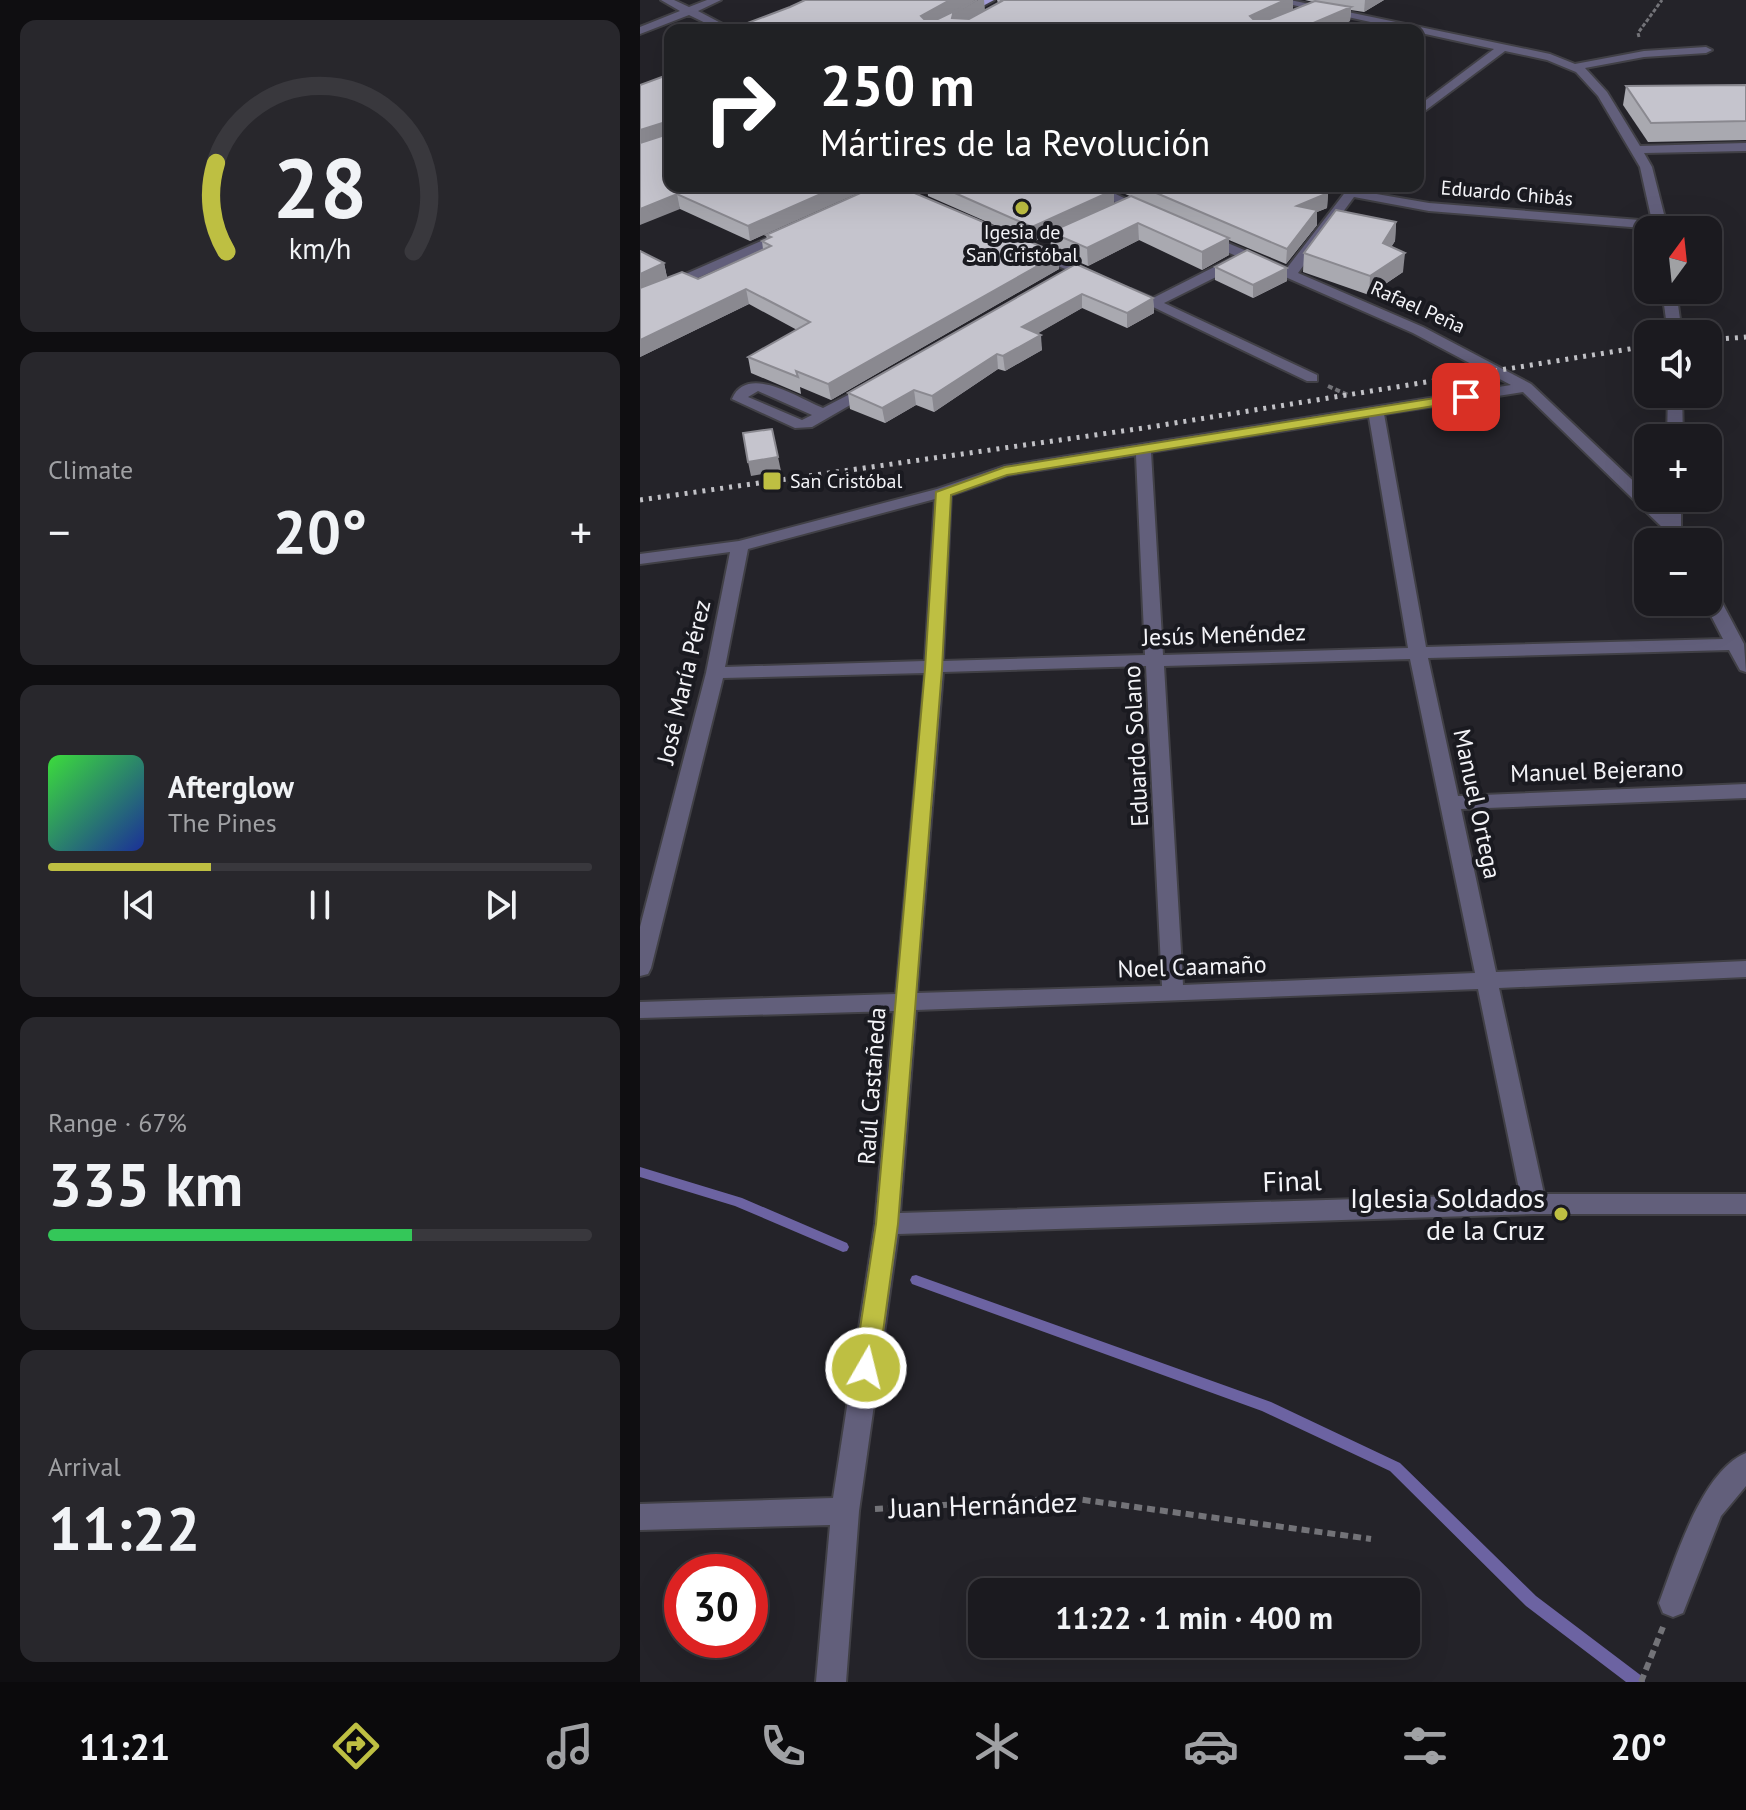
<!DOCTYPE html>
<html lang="en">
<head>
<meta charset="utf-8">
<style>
  body { margin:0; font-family:"PT Sans",sans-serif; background:#28272c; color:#f1f3f6; height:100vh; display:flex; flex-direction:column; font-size:30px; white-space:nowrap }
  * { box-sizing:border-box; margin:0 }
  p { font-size:26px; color:#a0a1a4 }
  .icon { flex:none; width:44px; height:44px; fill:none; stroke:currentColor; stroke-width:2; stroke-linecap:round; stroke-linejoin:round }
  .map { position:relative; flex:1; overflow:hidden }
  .sheet { display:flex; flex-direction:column; gap:20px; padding:20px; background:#0f0e11; width:640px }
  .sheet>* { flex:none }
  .guide { position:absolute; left:24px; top:24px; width:760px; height:168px; border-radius:16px; box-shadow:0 8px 32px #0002,0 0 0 2px #39383d; background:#202124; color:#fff; overflow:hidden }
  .needle { width:52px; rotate:15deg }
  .controls { position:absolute; left:994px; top:216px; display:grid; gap:16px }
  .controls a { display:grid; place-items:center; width:88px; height:88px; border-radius:16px; background:#1b1a1f; box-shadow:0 8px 32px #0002,0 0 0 2px #39383d; font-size:40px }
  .speed { position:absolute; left:24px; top:1554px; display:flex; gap:16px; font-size:40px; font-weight:700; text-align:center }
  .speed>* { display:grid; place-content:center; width:104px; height:104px; border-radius:50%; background:#1b1a1f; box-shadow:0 8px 32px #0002,0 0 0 2px #39383d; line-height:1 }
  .speed .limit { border:12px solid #d22; background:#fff; color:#111 }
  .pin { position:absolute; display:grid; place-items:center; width:68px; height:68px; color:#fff; margin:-34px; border-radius:16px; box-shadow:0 4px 12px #0006 }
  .me { position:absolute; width:88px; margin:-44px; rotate:8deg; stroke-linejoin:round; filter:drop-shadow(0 0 6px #0008) }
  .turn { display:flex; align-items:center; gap:28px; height:168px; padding:0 24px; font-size:36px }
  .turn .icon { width:104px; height:104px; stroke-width:2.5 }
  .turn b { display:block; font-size:56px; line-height:68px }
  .big { font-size:60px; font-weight:800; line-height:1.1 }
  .sheet .card { flex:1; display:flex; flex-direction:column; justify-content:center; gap:12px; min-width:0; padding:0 28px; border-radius:16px; background:#28272c }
  .sheet .dial { align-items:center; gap:0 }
  .dial svg { height:208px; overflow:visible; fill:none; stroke:#39383d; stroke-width:7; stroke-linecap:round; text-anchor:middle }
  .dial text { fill:#f1f3f6; stroke:none }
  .song { display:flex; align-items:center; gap:24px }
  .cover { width:96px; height:96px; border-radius:12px; background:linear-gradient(135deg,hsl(120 70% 55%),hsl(230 70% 35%)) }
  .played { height:8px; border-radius:4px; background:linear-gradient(90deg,#bebf42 30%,#39383d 30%) }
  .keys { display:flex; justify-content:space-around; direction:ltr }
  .heat { display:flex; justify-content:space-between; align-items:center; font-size:44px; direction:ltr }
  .charge { height:12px; border-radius:6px; background:linear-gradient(90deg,#34c759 67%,#39383d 0) }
  .trip { position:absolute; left:328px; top:1578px; width:452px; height:80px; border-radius:16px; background:#1b1a1f; box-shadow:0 8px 32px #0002,0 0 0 2px #39383d; font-weight:800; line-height:80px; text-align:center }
  .menu { display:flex; height:128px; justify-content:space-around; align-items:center; background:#0b0a0c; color:#a0a1a4 }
  .menu .icon { width:56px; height:56px }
  .menu .on { color:#bebf42 }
  .menu b { font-size:36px; color:#f1f3f6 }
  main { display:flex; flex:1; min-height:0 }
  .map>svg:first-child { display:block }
</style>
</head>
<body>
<main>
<section class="sheet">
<div class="card dial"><svg viewBox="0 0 100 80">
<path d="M14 69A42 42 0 1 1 86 69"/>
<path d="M14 69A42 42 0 0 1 10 35" stroke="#bebf42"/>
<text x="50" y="56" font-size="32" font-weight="700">28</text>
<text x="50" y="72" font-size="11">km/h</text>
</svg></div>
<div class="card"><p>Climate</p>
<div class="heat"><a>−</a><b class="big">20°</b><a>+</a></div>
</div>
<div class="card">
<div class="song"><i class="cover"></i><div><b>Afterglow</b><p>The Pines</p></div></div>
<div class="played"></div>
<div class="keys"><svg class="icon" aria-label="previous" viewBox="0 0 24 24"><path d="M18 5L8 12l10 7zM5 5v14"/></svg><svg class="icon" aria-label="pause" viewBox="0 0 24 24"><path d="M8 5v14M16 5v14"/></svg><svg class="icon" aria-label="next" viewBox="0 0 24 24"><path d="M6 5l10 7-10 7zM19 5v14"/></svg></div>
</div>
<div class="card"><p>Range · 67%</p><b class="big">335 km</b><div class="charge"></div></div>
<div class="card"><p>Arrival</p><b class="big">11:22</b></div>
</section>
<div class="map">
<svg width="1106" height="1682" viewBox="0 0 1106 1682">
  <rect width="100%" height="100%" fill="#242329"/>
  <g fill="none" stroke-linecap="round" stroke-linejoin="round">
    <g fill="#6c63a2" fill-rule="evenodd">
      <path d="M0 1167 102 1198 207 1243 209 1247 207 1251 203 1252 95 1206 0 1177Z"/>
      <path d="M276 1275 631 1402 760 1463 896 1596 1003 1677 1005 1682H986L886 1606 750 1471 622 1411 272 1284 270 1280 272 1276Z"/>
    </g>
    <g stroke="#414046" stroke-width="4">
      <g id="minor">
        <path d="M21 0H34L49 7 67 0H81L58 11 94 30H80L49 15 0 34V27L40 11Z"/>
        <path d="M630 0H650L910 54 935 64 1004 51 1066 47 1072 50 1066 53 1004 57 945 68 967 92 1000 146 1106 143V151L1004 153 1012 167 1028 230 789 211 714 197 658 273 783 327 891 384 1025 511V498H1041V528L1049 542H1033L1026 531 883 392 744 414 786 647 1083 639 1064 602H1068V588L1077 593 1104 644 1106 672 1100 670 1089 650 788 658 818 796 1106 784V798L821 809 856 972 1106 961V977L859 988 904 1194H1106V1214H894L258 1234 219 1511 206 1682H176L190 1525 0 1530V1504L193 1498 235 1224 254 1011 0 1018V1002L256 994 285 673 83 678 11 968 8 974 0 976V927L66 673 90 552 0 564V554L99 541 297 489 365 466 871 385 773 333 602 258V264L524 303 677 375V381H667L484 293 491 289 513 298 592 258H601L559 240V234L564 233 647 268 710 186H722L719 191 789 203 1012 221 1000 167 958 96 936 72 907 60 865 51 778 116V106L854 49ZM729 417 768 648 523 655 511 452ZM496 455 505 655 303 661 311 495 368 475ZM295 499 285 661 85 667 108 549ZM770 659 835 973 543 985 524 666ZM506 666 522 986 277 993 303 672ZM838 989 880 1194 260 1213 276 1010Z"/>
        <path d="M442 186H459L511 211 500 214Z"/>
        <path d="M146 230 153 234 151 237 0 303V294Z"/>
        <path d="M391 248H401L462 277 450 280 391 254Z"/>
        <path d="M1022 290H1036L1042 334H1028Z"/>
        <path d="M233 382 240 386 238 389 172 427 155 428 92 399C107 363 160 399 183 408ZM118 391 172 415 162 420 108 397Z"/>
        <path d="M1028 394H1042L1043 438H1027Z"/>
        <path d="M1106 1453V1486L1081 1516 1043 1613 1033 1617 1023 1613 1019 1603C1035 1561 1061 1471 1106 1453Z"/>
      </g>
    </g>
    <g stroke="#414046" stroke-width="4">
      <path id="major" d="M341 0H354L298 30H285Z"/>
    </g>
    <path stroke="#737378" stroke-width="3" stroke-dasharray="4 2" stroke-linecap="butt" d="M999 37 998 33 1022 0"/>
    <path stroke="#737378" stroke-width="4" stroke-dasharray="5 3" stroke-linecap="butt" d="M688 386 708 395"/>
    <g stroke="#737378" stroke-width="6" stroke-dasharray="8 5" stroke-linecap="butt">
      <path d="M235 1509 429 1498 731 1539"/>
      <path d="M1001 1682 1023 1627"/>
    </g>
    <use href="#minor" fill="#625f7b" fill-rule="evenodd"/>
    <use href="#major" fill="#a19ad4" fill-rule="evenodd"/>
    <g stroke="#c1c1c6" stroke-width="5" stroke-dasharray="3 6" stroke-linecap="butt">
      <path d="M1068 340 1106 337"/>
      <path d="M0 500 504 428 1008 346"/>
    </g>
  </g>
  <g fill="#a9a9b0">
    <path d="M335 0 319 9 345 10 358 3 357 0H653V10L673 2 665 0H744L724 12 711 10 710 21 689 30H89Z"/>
    <path d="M1106 85V140L1008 142 983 105 986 86Z"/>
    <path d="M30 186H230L110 241 40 209Z"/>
    <path d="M287 186H466L474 204 490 196 466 186H673L688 193 687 208 677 212V225L646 264 589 240V255L562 270 499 240 448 266 411 250 410 234 393 242 288 196Z"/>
    <path d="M756 222 755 241 751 247 763 272 729 295 663 272 664 253Z"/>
    <path d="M126 235 419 269 191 400 160 387 161 394 111 373 108 357 157 330 109 304 0 357 24 263 27 277 58 279 123 249 122 241 127 239Z"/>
    <path d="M436 264 513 298 514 313 487 328 442 308 398 333 402 350 365 371 358 369 294 412 276 405 245 423 210 409 208 393Z"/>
    <path d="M575 267 647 281 613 298 575 280Z"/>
  </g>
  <g fill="#8a8990">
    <path d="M310 0H335L282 29 281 16Z"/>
    <path d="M338 0H344L345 10 314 27 312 18 313 14Z"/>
    <path d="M645 0H653V10L610 29V16Z"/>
    <path d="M725 0H744L724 12Z"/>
    <path d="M711 7 710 21 689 30H657Z"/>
    <path d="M29 121 30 136 0 146V130Z"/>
    <path d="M199 186H230V188L110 241 108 226Z"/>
    <path d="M474 190V205L393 242 392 227Z"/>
    <path d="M688 193 687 208 677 212V225L646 264 647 249 657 206Z"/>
    <path d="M37 194 40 209 0 225V209Z"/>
    <path d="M756 222 755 241 742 262 743 243Z"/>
    <path d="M498 223 499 240 448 266 447 248Z"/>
    <path d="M589 238V255L562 270V252Z"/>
    <path d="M765 253 763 272 729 295 730 276Z"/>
    <path d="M419 254V269L191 400 188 384Z"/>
    <path d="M24 263 27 278 0 291V274Z"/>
    <path d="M647 268V281L613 298V285Z"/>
    <path d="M106 289 109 304 0 357V340Z"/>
    <path d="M442 294V308L383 342 382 327Z"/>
    <path d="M513 298 514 313 487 328V313Z"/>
    <path d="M401 335 402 350 365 371 363 356Z"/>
    <path d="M357 354 358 369 294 412 292 396Z"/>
    <path d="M274 390 276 405 245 423 242 408Z"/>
    <path d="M138 457 141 471 111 476 108 462Z"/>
  </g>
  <g fill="#c5c4cd" stroke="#8a8990" stroke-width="2">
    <path d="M165 0H310L281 16 284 19H298L337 0 313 14 312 18 329 19 362 1 361 0H645L610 16 613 19H630L675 1 711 7 657 30H89L150 7Z"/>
    <path d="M30 74V186H199L108 226 37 194 0 209V143L28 134 29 121 0 130V85Z"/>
    <path d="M1106 85V121L1011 123 986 86Z"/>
    <path d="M236 186H258L419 254 188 384 156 371 158 377 108 357 170 322 106 289 0 340V288L42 272 58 279 131 246 122 241 131 237 126 235Z"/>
    <path d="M299 186H466L474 190 392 227Z"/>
    <path d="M500 186H673L688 193 657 206 677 210 647 249Z"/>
    <path d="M491 196 589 238 562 252 498 223 447 248 410 232Z"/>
    <path d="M696 210 756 222 743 243 765 253 730 276 664 253Z"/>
    <path d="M607 250 647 268 613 285 575 267Z"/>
    <path d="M0 251 24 263 0 274Z"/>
    <path d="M436 264 513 298 487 313 442 294 382 327 401 335 363 356 357 354 292 396 274 390 242 408 208 393Z"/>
    <path d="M132 429 138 457 108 462 103 433Z"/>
  </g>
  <path fill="#bebf42" stroke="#7c7c2b" stroke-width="2" d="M826 393 833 397 831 400 367 475 311 495 302 669 258 1224 238 1368 235 1375 226 1378 218 1375 214 1368 236 1224 285 669 296 492 365 467Z"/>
  <g fill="#bebf42" stroke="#1a1a20" stroke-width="3">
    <circle cx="382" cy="208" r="8"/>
    <rect x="122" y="471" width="20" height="20" rx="4"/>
    <circle cx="921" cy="1214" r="8"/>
  </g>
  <g text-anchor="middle" stroke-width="8" stroke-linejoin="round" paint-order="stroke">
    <g font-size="20" fill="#f4f4f8" stroke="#1a1a20">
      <text transform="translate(867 193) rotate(5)" y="7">Eduardo Chibás</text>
      <text transform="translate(778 307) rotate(24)" y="7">Rafael Peña</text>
    </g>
    <g font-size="20" fill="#f4f4f8" stroke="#1a1a20">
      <text x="382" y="239">Igesia de<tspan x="382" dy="23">San Cristóbal</tspan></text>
      <text x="150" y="488" text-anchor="start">San Cristóbal</text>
    </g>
    <g font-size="24" fill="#f4f4f8" stroke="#1a1a20">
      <text transform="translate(584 635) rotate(-2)" y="8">Jesús Menéndez</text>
      <text transform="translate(44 682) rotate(-77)" y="8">José María Pérez</text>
      <text transform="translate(496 746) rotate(-93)" y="8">Eduardo Solano</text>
      <text transform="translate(957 771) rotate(-2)" y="8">Manuel Bejerano</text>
      <text transform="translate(837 804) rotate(78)" y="8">Manuel Ortega</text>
      <text transform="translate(552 967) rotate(-2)" y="8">Noel Caamaño</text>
      <text transform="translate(232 1086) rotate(-86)" y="8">Raúl Castañeda</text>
    </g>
    <g font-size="28" fill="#f4f4f8" stroke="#1a1a20">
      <text transform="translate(652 1181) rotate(-2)" y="10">Final</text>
      <text transform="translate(343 1505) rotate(-2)" y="10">Juan Hernández</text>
    </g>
    <g font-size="28" fill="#f4f4f8" stroke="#1a1a20" text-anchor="end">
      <text x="905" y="1208">Iglesia Soldados<tspan x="905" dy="32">de la Cruz</tspan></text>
    </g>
  </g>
</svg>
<div class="controls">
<a><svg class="needle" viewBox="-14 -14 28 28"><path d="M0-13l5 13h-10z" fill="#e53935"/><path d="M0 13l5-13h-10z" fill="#a0a1a4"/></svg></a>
<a><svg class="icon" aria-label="sound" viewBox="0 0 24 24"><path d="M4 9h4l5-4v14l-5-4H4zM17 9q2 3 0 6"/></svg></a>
<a>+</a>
<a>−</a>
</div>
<div class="speed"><div class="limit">30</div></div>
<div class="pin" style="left:826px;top:397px;background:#d93025"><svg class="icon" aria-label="arrive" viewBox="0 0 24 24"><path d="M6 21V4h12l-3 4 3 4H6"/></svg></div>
<svg class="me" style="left:226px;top:1368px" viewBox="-20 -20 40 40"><circle r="17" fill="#bebf42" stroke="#fff" stroke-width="3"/><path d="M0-11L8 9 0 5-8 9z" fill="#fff"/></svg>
<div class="trip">11:22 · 1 min · 400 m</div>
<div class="guide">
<div class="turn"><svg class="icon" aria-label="right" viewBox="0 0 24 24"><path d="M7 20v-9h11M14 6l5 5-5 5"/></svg><div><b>250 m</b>Mártires de la Revolución</div></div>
</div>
</div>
</main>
<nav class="menu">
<b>11:21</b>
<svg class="icon on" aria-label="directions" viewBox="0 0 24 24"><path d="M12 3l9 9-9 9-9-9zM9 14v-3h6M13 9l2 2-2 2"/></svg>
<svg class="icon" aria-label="music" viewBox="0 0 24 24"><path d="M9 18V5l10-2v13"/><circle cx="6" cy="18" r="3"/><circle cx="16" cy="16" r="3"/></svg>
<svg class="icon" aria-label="phone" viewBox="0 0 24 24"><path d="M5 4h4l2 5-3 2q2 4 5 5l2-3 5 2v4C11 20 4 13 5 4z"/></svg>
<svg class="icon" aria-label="climate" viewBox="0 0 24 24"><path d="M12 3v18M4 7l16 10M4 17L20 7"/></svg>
<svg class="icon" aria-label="car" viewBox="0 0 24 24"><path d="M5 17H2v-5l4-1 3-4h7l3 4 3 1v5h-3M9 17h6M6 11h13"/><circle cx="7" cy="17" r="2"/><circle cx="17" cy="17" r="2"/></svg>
<svg class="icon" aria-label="filters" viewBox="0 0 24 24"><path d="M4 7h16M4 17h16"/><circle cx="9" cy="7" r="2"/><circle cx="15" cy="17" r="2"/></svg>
<b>20°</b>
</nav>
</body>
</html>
